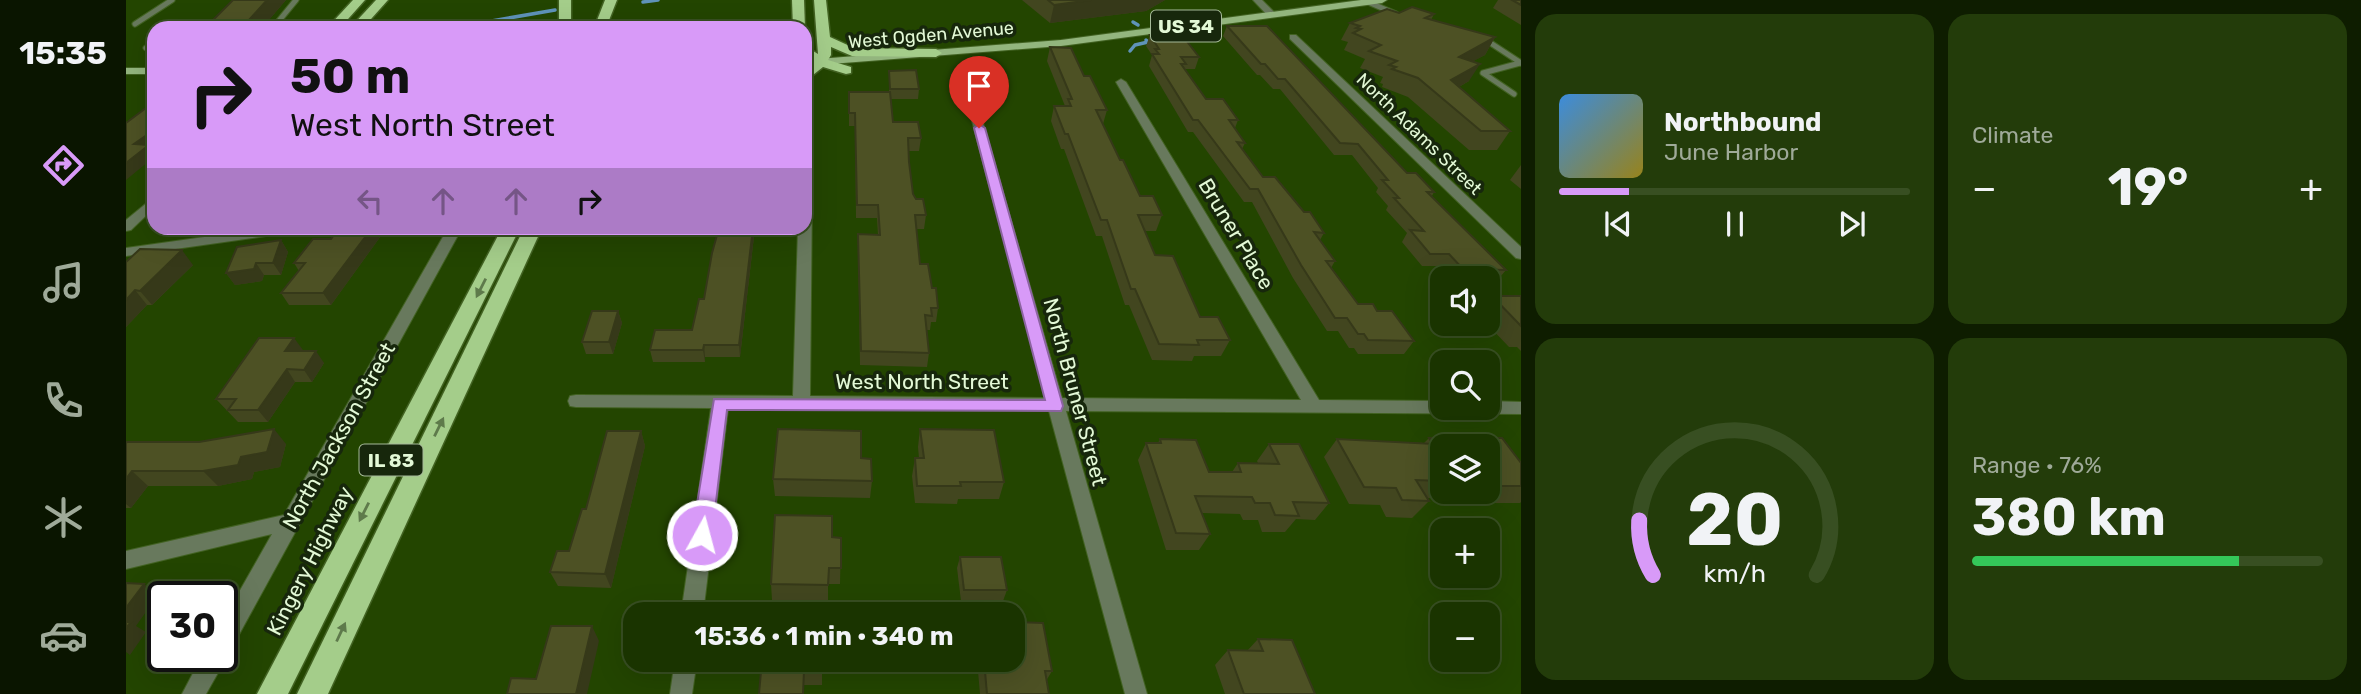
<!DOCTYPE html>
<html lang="en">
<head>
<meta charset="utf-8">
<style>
  body { margin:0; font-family:Rubik,sans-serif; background:#233c0a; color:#f1f3f6; height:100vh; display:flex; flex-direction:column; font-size:26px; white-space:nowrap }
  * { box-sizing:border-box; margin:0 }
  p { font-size:23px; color:#9faa99 }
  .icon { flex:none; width:38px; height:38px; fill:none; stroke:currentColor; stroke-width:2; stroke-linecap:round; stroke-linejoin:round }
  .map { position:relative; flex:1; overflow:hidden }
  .panel { display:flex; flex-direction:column; gap:14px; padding:14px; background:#0e1d00; width:840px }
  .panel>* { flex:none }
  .hud { position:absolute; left:21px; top:21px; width:665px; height:214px; border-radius:21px; box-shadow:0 7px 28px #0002,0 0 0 2px #384f22; background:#d89af8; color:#111; overflow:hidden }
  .controls { position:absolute; left:1304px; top:266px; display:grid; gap:14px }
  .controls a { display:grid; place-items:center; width:70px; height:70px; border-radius:14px; background:#1a3400; box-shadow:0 7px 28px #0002,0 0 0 2px #384f22; font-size:35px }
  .speed { position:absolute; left:21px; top:581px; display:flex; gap:14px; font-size:35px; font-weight:700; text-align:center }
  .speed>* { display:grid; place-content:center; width:91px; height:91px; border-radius:50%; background:#1a3400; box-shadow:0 7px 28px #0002,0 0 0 2px #384f22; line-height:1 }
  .speed .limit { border:4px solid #111; border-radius:10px; background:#fff; color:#111 }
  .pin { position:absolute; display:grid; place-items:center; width:60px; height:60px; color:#fff; margin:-72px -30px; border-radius:50% 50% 50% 0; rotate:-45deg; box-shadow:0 0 7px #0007 }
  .pin .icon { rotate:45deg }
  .me { position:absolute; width:77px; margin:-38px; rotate:7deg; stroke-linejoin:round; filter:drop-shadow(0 0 5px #0008) }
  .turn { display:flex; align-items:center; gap:24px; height:147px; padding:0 28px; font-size:32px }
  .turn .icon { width:91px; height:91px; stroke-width:2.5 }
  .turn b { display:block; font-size:49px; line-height:60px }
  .lanes { display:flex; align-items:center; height:66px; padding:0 28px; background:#0003; justify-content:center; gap:35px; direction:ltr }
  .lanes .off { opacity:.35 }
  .big { font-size:52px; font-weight:700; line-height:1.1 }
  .panel .widget { flex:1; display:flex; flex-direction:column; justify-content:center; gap:10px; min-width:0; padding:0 24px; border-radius:21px; background:#233c0a }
  .panel .dial { align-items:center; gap:0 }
  .dial svg { height:182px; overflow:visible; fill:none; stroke:#384f22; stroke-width:7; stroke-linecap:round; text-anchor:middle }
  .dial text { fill:#f1f3f6; stroke:none }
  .song { display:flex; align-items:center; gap:21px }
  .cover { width:84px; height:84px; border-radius:10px; background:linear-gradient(135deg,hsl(210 70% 55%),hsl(50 70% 35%)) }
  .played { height:7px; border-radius:4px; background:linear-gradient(90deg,#d89af8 20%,#384f22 20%) }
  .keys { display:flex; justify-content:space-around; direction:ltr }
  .heat { display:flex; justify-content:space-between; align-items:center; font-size:38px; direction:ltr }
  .charge { height:10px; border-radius:5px; background:linear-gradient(90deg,#34c759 76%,#384f22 0) }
  .panel .tiles { flex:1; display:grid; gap:14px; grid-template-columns:repeat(2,1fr) }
  .trip { position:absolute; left:497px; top:602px; width:402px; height:70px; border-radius:21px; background:#1a3400; box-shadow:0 7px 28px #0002,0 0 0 2px #384f22; font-weight:700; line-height:70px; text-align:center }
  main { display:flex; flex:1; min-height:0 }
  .tabs { display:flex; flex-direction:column; width:126px; justify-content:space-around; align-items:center; background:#0a1500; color:#9faa99 }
  .tabs .icon { width:49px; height:49px }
  .tabs .selected { color:#d89af8 }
  .tabs b { font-size:32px; color:#f1f3f6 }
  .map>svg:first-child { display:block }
</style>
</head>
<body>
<main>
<nav class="tabs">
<b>15:35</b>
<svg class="icon selected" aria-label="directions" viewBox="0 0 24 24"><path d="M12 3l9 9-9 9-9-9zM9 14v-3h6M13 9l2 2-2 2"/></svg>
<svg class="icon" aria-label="music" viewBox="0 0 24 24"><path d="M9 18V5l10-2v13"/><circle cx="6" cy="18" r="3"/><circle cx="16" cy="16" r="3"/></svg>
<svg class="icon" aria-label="phone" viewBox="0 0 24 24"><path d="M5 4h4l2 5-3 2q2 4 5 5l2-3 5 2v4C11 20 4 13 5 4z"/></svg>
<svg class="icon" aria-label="climate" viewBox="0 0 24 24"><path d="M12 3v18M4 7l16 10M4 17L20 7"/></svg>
<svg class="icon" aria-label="car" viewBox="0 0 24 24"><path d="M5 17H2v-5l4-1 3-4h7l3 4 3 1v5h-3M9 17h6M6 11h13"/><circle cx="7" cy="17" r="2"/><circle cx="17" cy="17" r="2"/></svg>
</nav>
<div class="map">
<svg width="1395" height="694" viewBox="0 0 1395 694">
  <rect width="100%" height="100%" fill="#234500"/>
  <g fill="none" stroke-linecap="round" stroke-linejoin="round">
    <g stroke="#5f93ba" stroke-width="3.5">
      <path d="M517 2 532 0"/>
      <path d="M1007 22 1012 25"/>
      <path d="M325 28 429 10"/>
      <path d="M1004 51 1009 45 1022 42 1020 40"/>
    </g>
    <g stroke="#426222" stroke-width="7">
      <g id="service">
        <path d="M1242 2 1270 14"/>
        <path d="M9 24 46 0"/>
        <path d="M51 28 58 23"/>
        <path d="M85 28 95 17"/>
        <path d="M147 28 170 0"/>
        <path d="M1357 38 1395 63"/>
        <path d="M28 43 20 48H28"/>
        <path d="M1388 94 1357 73 1394 63"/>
      </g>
    </g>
    <g stroke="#426222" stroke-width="2">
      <g id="minor">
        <path d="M1127 0H1136L1149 13V17H1143Z"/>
        <path d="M1164 35H1170L1395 247V259L1390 258 1164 39Z"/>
        <path d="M995 79 1000 82 1193 400 1316 401V408H1362V401L1395 402V414L940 411 1021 694H999L923 411 602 409 577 614H555L585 408 450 407 444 406 442 401 444 396 450 395 667 396 672 228H679V94L687 96 684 396 920 398 841 102 846 99 851 102 936 398 1175 400 990 82Z"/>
        <path d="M28 197V208L5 230 0 231V220Z"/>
        <path d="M143 228H175L168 232 0 256V248Z"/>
        <path d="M322 228H336L104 651 99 653 97 664 80 694H56L76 656H96V622L146 534 0 569V551L158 515Z"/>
        <path d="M549 660H571L566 694H544Z"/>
      </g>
    </g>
    <g stroke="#426222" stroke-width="2">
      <g id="primary">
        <path d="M1235 0H1261L1256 3 935 46 679 66V60L935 40Z"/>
        <rect x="0" y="68" width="28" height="6"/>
      </g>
    </g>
    <g stroke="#426222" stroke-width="3">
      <g id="motorway">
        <path d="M227 0H239L214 28H201Z"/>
        <path d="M250 0H262L237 28H224Z"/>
        <rect x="433" y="0" width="12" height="28"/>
        <path d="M479 0H491L480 28H468Z"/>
        <path d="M666 0H678L679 28H667Z"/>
        <path d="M688 0H700L704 37 728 48 810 49 816 53 810 57 726 56 705 47V55L702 60 725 67V73L720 74 697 67 687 75H679V68L687 62 679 56V46L692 54Z"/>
        <path d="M376 228H394L162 694H131Z"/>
        <path d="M398 228H416L202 694H171Z"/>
      </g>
    </g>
    <use href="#service" stroke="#68795d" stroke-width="5"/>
    <use href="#minor" fill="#68795d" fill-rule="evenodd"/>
    <use href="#primary" fill="#93b57e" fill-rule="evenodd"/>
    <use href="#motorway" fill="#a4cd8a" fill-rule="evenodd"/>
  </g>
  <g fill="#42461f" fill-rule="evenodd">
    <path d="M107 0H160L136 28H90L86 21Z"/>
    <path d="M896 0H1039L1020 11 924 23Z"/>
    <path d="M1372 0H1395V25L1367 8Z"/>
    <path d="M1273 13 1308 14 1305 20 1369 37 1359 55 1347 61 1343 81 1333 87 1384 131 1371 150H1343L1282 97 1256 87 1257 84 1254 83 1257 77 1234 68 1239 59 1218 50 1222 42 1215 40 1224 23Z"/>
    <path d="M1101 26 1281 173 1308 192 1306 196 1380 270 1370 282 1362 281V278H1326L1315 266H1296L1276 242 1281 233 1260 210 1262 206 1250 192 1252 188 1226 155H1208L1154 89H1147L1134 75H1131L1097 36Z"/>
    <path d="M1024 35 1073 57 1069 69H1059L1080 99 1112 120 1109 128 1119 143 1116 149 1137 177 1178 212 1198 233 1194 240 1209 261 1205 268 1232 304 1251 311 1288 341 1278 354H1232L1228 348H1223L1212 331H1201L1167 278 1126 202H1118L1067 132H1062L1023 66 1026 55 1020 46Z"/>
    <path d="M924 47 958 76 981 110 977 124 994 160 1014 196 1036 215 1030 231H1018L1029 255 1074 317 1104 340 1095 356H1068L1066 361 1026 360 1003 305H999L976 236H970L938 149H935L925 121 928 106H939L921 61Z"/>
    <path d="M763 71 793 89 792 99H765L767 122 795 138 793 151H783V162L787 194 800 215 798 229H790L794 264 806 288 812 308 810 322H805L804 330H801L803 353 801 367 734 365 732 234 752 235 751 218H730L729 126H723V92H763Z"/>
    <path d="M1395 165V189L1384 180Z"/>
    <path d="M629 228 614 357H579V362H527L524 350 566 330 578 299Z"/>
    <path d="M257 233 205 305H163L155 293 173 271 168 263 205 239Z"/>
    <path d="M155 240 162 252 155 275H138L136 281 109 285 100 273Z"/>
    <path d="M0 262 67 265 26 305H21L0 327Z"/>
    <path d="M1366 296H1395V351L1391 347H1383L1361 324 1362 301Z"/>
    <path d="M492 311 496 323 487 354H460L456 342Z"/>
    <path d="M168 338 176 351 198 363 186 382H169L142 422H112L90 399Z"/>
    <path d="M794 429 878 482 873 499H832L831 504 789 503 786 476 789 458H793L792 447Z"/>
    <path d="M515 431 519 446 485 588 432 586 424 572 443 551 460 509Z"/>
    <path d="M1303 438H1376L1395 463V502L1394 503H1319L1316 498H1301L1303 501 1286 518 1260 517 1254 505 1223 504 1198 457 1211 439 1298 443ZM1316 446H1362V492H1316Z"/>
    <path d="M1034 439 1083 472H1106L1112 463H1132L1131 461 1143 444 1203 503 1189 520 1170 519 1159 532H1136L1132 520H1117L1114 514 1076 513 1084 534 1073 550H1040L1012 460 1020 443H1032Z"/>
    <path d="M0 443 160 444 154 467 128 472 126 479 92 486H22L5 508H0Z"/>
    <path d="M735 458 746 481 744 498 649 496 647 479Z"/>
    <path d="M706 537 715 538 714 584H702V601L646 600 645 584Z"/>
    <path d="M834 557 881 590 877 601H835L831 568Z"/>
    <path d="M1132 639 1189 694H1099L1089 665 1102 650 1121 651Z"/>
    <path d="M696 660V685H678L633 694Z"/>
    <path d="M851 660H887L926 671 920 681 923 694H854Z"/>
  </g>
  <g fill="#363919">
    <path d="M141 0H160L136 28H128L123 20Z"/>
    <path d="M965 0H1039L1020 11 924 23 928 5Z"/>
    <path d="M1369 37 1359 55 1323 74 1333 57Z"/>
    <path d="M1354 64 1343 81 1314 98 1325 80Z"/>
    <path d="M28 130V146L25 148 28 152V157L0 180V163L8 144Z"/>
    <path d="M246 228H254L257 233 205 305 197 293Z"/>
    <path d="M627 228H629L614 357 613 345Z"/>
    <path d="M155 240 162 252 155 275 147 263Z"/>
    <path d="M56 250 67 265 26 305 14 291Z"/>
    <path d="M130 263 138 275 136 281 109 285 100 273Z"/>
    <path d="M9 290 21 305 0 327V300Z"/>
    <path d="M492 311 496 323 487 354 483 342Z"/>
    <path d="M168 338 177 350 168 363 159 351Z"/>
    <path d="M578 345 579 357V362L577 350Z"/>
    <path d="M190 351 198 363 186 382 178 370Z"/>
    <path d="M161 369 169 382 142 422 132 410Z"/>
    <path d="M148 429 160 444 154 467 128 472 126 479 92 486 77 471Z"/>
    <path d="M515 431 519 446 485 588 479 574Z"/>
    <path d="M6 471 22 486 5 508 0 504V479Z"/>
    <path d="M18 584 32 595 10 626 20 632 4 655 0 652V608Z"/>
    <path d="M466 626 473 641 461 694H450Z"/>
  </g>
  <g fill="#4d5124" stroke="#363919" stroke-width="2">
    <path d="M107 0H141L123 20 86 21Z"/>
    <path d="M922 0H965L928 5Z"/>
    <path d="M1386 0H1395V5Z"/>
    <path d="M1286 7 1308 14 1299 18 1369 37 1333 57 1354 64 1325 80 1384 131H1355L1292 78 1266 69 1270 67 1263 65 1271 61 1243 51 1255 45 1227 33 1235 29 1230 28 1234 26 1224 23 1261 9 1273 13Z"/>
    <path d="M1101 26H1141L1281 173H1290L1308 192H1301L1380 270 1337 269 1323 254H1304L1284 230 1298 231 1268 198H1273L1256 180H1262L1232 144 1214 143 1159 79H1152L1139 64H1135Z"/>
    <path d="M1024 35H1056L1073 57H1055L1060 64H1055L1080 99H1097L1112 120H1103L1119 143 1111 142 1137 177H1149L1178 212H1184L1198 233 1188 232 1209 261H1200L1226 296 1232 304H1247L1251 311H1266L1288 341 1242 340 1238 334H1232L1221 318H1209L1175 265 1132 189H1124L1072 120H1067L1026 54H1033L1029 49H1033Z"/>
    <path d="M924 47 945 48 958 76H964L981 110H970L994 160H997L1014 196H1027L1036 215H1012L1029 255 1047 256 1074 317H1092L1104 340H1071L1073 345 1033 344 1009 289H1005L981 220H975L942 134H939L928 106H945L942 99H946Z"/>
    <path d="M790 70 793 89H764L763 71Z"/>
    <path d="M723 92H764L767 122H792L795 138H782L783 162 787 194 790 199H797L800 215H789L794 264H802L806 288H810L812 308H805L806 316 799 315 803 353 735 351 732 234 754 235 752 205H731L729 113H723Z"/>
    <path d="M28 102V130L8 144 23 145 0 163V123Z"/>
    <path d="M213 228H246L197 293H155L179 263H168L187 239H205Z"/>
    <path d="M593 228H627L613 345H578L577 350H524L529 330H566L573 299H578L586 253Z"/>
    <path d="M155 240 147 263H130L128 269 100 273 111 247Z"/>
    <path d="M14 249 56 250 14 291 9 290 0 300V262Z"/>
    <path d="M1366 296H1395V326Z"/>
    <path d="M466 311H492L483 342H456Z"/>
    <path d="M133 338H168L159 351H190L178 370 161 369 132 410H102L110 399H90Z"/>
    <path d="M148 429 141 452 115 457 112 465 77 471H6L0 479V443L1 442H73Z"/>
    <path d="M652 429 735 431V458L745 459 746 481 647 479Z"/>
    <path d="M794 429 868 430 878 482H834L835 486H791L789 458H798Z"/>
    <path d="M481 431H515L479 574 424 572 431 551H443L456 509H460Z"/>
    <path d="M1303 438H1376L1395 463V486H1362V446H1316V481L1290 480 1303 501 1276 500 1270 488 1238 487 1211 439 1307 444Z"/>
    <path d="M1034 439 1070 440 1083 472H1115L1112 463 1153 464 1143 444H1173L1203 503 1167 502 1173 516 1149 515 1144 503H1129L1126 497 1069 496 1084 534 1050 533 1020 443H1035Z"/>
    <path d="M649 515 706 516V537L715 538V568H703L702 585 645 584Z"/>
    <path d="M834 557H875L881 590H838Z"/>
    <path d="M0 583 18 584 0 608Z"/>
    <path d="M0 622H5L0 628Z"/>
    <path d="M887 622 917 623 926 671H919L923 694H861L858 660H887Z"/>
    <path d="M425 626H466L450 694H381L385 678 410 679Z"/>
    <path d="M1132 639 1166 640 1189 694H1118L1102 650 1137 651Z"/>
    <path d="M636 660H696V671H678L677 694H633Z"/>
  </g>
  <defs><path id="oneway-solid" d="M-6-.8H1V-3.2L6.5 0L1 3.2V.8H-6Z" transform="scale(1.75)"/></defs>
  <g fill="#5e7a4b">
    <use href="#oneway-solid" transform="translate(355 288) rotate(117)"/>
    <use href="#oneway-solid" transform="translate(313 427) rotate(-64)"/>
    <use href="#oneway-solid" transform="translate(238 512) rotate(117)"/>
    <use href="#oneway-solid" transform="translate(215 632) rotate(-65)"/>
  </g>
  <path fill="#d89af8" stroke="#8c64a1" stroke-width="2" d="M853 124 859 128 937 406 935 411 601 410 586 535 583 542 576 544 569 542 566 535 588 399 919 400 848 128Z"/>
  <g text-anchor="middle" stroke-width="7" stroke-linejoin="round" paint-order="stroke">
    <g font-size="18" fill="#e3f9d6" stroke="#17270c">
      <text transform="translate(805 35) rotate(-5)" y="6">West Ogden Avenue</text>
      <text transform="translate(1293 134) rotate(44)" y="6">North Adams Street</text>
    </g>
    <g fill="#17270c" stroke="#a6ba99" stroke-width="2">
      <rect x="1025" y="10.5" width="70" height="31" rx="5"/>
      <rect x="233.5" y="444.5" width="63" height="31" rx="5"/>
    </g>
    <g font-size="19" font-weight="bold" fill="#e3f9d6">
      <text x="1060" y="33">US 34</text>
      <text x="265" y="467">IL 83</text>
    </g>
    <g font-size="21" fill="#e3f9d6" stroke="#17270c">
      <text transform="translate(1110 234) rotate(59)" y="7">Bruner Place</text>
      <text x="796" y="389">West North Street</text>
      <text transform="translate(949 392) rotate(75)" y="7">North Bruner Street</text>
      <text transform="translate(213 436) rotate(-61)" y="7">North Jackson Street</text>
      <text transform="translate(184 561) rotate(-63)" y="7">Kingery Highway</text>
    </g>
  </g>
</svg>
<div class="controls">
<a><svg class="icon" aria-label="sound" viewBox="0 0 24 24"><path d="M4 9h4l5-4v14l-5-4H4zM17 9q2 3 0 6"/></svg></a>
<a><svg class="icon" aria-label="search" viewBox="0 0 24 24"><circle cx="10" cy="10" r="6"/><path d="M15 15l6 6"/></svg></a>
<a><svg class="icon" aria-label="layers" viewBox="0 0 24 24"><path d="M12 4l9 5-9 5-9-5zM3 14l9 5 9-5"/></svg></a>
<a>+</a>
<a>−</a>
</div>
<div class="speed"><div class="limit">30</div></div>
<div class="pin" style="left:853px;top:128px;background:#d93025"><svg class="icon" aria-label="arrive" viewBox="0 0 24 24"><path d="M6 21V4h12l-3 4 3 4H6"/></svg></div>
<svg class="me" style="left:576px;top:535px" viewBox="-20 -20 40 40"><circle r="17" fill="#d89af8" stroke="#fff" stroke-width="3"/><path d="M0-11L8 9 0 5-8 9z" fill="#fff"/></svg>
<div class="trip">15:36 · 1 min · 340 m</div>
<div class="hud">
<div class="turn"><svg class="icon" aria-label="right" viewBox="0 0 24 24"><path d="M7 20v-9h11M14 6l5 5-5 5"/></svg><div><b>50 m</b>West North Street</div></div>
<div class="lanes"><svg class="icon off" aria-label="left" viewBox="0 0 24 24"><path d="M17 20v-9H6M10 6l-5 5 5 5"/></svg><svg class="icon off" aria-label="ahead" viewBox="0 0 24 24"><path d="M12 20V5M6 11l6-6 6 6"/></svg><svg class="icon off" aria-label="ahead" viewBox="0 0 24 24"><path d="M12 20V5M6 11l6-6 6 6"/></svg><svg class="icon" aria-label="right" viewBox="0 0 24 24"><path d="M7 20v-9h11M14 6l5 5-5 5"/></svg></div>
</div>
</div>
<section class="panel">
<div class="tiles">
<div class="widget">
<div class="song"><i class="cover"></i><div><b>Northbound</b><p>June Harbor</p></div></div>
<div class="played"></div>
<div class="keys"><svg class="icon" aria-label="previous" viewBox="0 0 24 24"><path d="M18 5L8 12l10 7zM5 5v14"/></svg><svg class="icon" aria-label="pause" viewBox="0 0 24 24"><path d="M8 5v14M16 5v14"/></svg><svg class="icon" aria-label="next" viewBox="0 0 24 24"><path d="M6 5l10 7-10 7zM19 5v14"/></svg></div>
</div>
<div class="widget"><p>Climate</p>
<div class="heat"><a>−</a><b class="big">19°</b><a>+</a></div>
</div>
<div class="widget dial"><svg viewBox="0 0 100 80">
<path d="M14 69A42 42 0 1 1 86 69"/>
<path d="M14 69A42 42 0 0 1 8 45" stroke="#d89af8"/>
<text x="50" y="56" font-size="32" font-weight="700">20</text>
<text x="50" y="72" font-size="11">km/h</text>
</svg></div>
<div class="widget"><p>Range · 76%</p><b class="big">380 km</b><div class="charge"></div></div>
</div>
</section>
</main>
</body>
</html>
